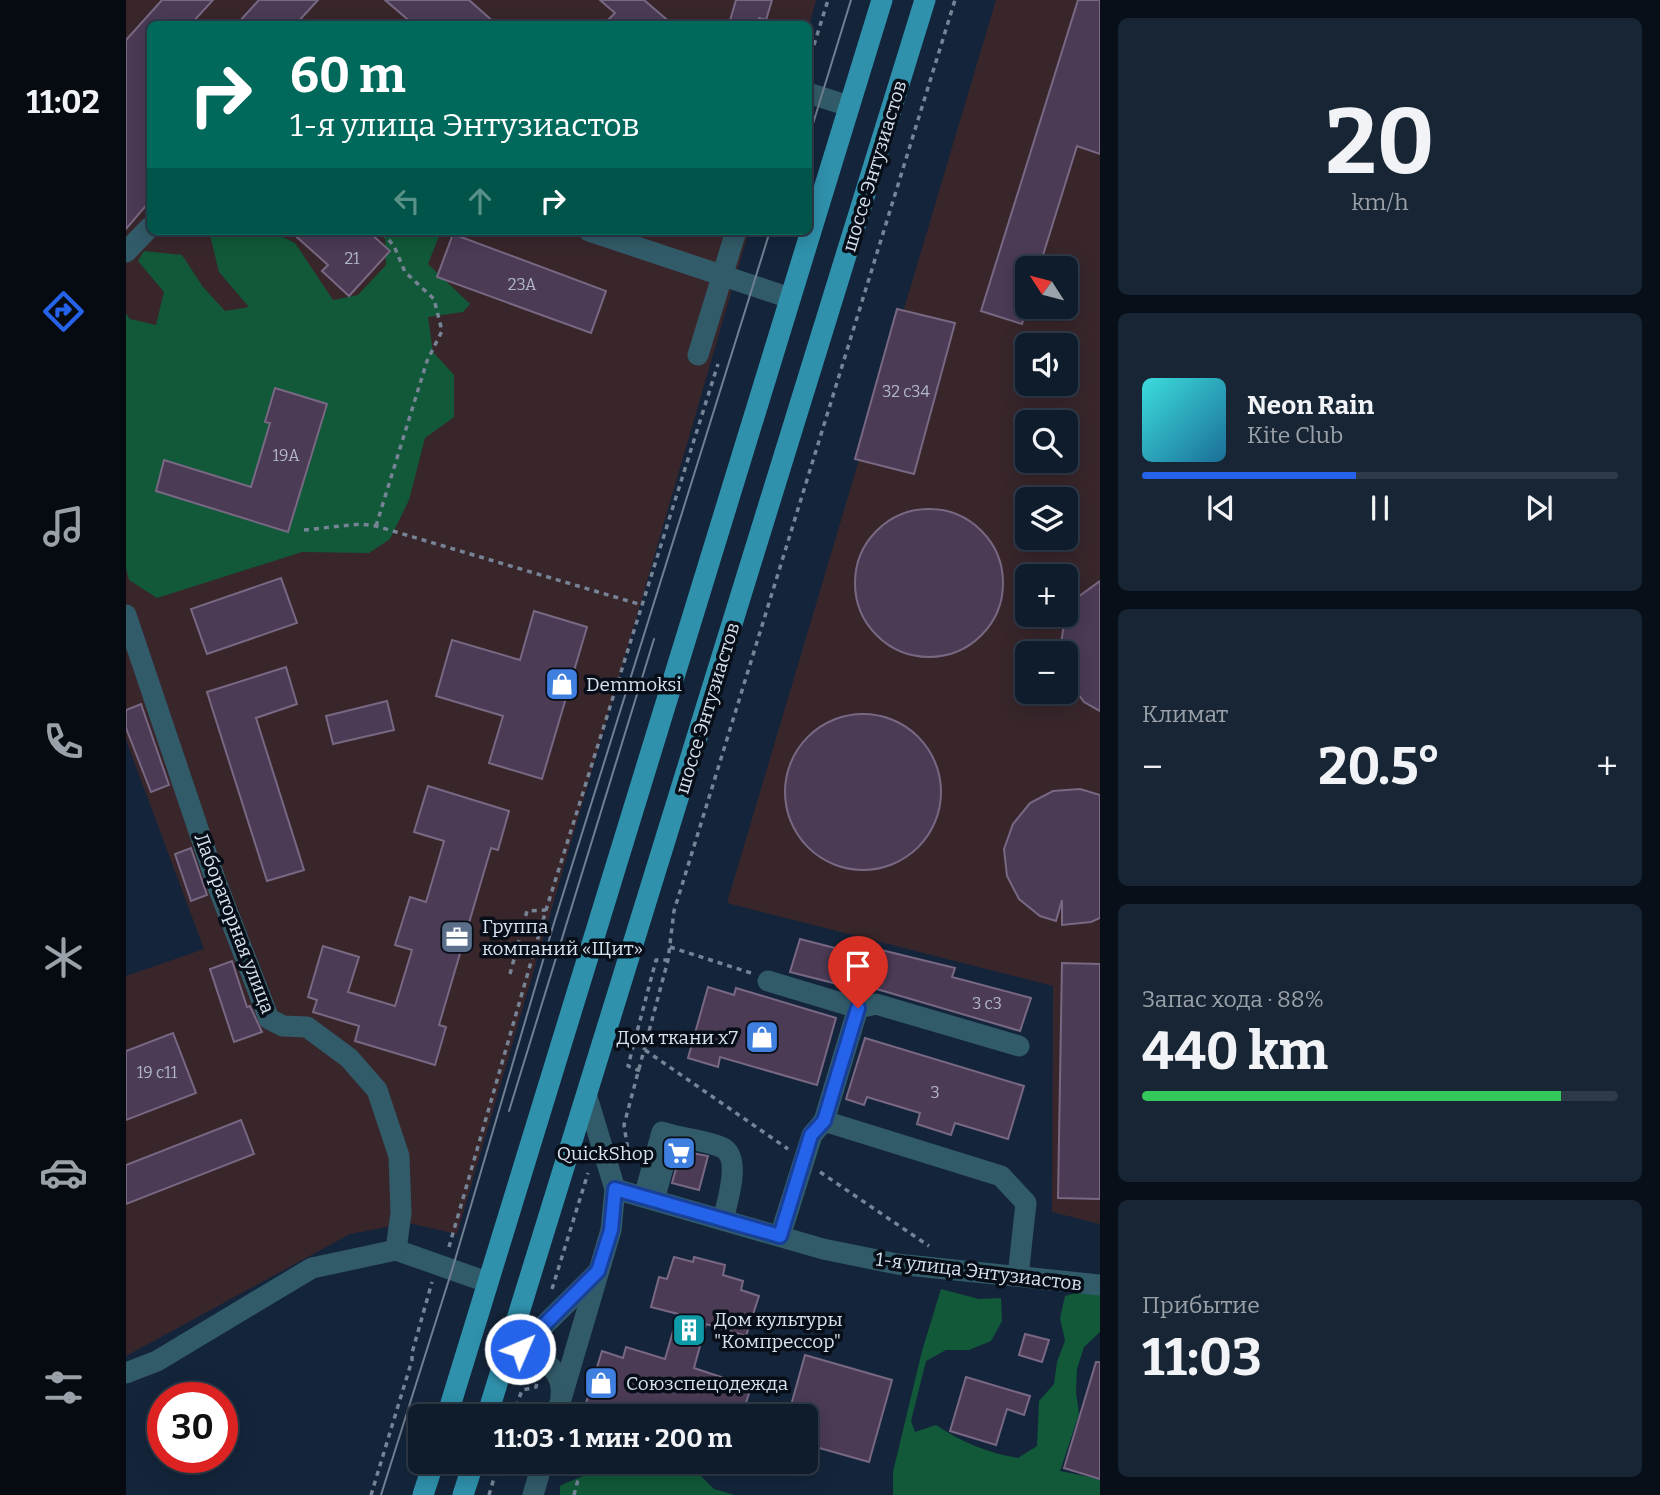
<!DOCTYPE html>
<html lang="ru">
<head>
<meta charset="utf-8">
<style>
  body { margin:0; font-family:Bitter,serif; background:#182534; color:#f1f3f6; height:100vh; display:flex; flex-direction:column; font-size:26px; white-space:nowrap }
  * { box-sizing:border-box; margin:0 }
  p { font-size:23px; color:#9ba1a9 }
  .icon { flex:none; width:38px; height:38px; fill:none; stroke:currentColor; stroke-width:2; stroke-linecap:round; stroke-linejoin:round }
  .map { position:relative; flex:1; overflow:hidden }
  .details { display:flex; flex-direction:column; gap:18px; padding:18px; background:#080f18; width:560px }
  .details>* { flex:none }
  .hud { position:absolute; left:21px; top:21px; width:665px; height:214px; border-radius:10px; box-shadow:0 4px 18px #0003,0 0 0 2px #2f3a48; background:#00695c; color:#fff; overflow:hidden }
  .needle { width:46px; rotate:306deg }
  .controls { position:absolute; left:889px; top:256px; display:grid; gap:14px }
  .controls a { display:grid; place-items:center; width:63px; height:63px; border-radius:10px; background:#0f1c2c; box-shadow:0 4px 18px #0003,0 0 0 2px #2f3a48; font-size:35px }
  .speed { position:absolute; left:21px; top:1382px; display:flex; gap:14px; font-size:35px; font-weight:700; text-align:center }
  .speed>* { display:grid; place-content:center; width:91px; height:91px; border-radius:50%; background:#0f1c2c; box-shadow:0 4px 18px #0003,0 0 0 2px #2f3a48; line-height:1 }
  .speed .limit { border:10px solid #d22; background:#fff; color:#111 }
  .pin { position:absolute; display:grid; place-items:center; width:60px; height:60px; color:#fff; margin:-72px -30px; border-radius:50% 50% 50% 0; rotate:-45deg; box-shadow:0 0 7px #0007 }
  .pin .icon { rotate:45deg }
  .me { position:absolute; width:77px; margin:-38px; rotate:45deg; stroke-linejoin:round; filter:drop-shadow(0 0 5px #0008) }
  .turn { display:flex; align-items:center; gap:24px; height:147px; padding:0 28px; font-size:32px }
  .turn .icon { width:91px; height:91px; stroke-width:2.5 }
  .turn b { display:block; font-size:49px; line-height:60px }
  .lanes { display:flex; align-items:center; height:66px; padding:0 28px; background:#0003; justify-content:center; gap:35px; direction:ltr }
  .lanes .off { opacity:.35 }
  .big { font-size:52px; font-weight:700; line-height:1.1 }
  .details .widget { flex:1; display:flex; flex-direction:column; justify-content:center; gap:10px; min-width:0; padding:0 24px; border-radius:10px; background:#182534 }
  .details .dial { align-items:center; gap:0 }
  .dial b { font-size:91px; line-height:1 }
  .song { display:flex; align-items:center; gap:21px }
  .cover { width:84px; height:84px; border-radius:10px; background:linear-gradient(135deg,hsl(180 70% 55%),hsl(200 70% 35%)) }
  .played { height:7px; border-radius:4px; background:linear-gradient(90deg,#2563eb 45%,#2f3a48 45%) }
  .keys { display:flex; justify-content:space-around; direction:ltr }
  .heat { display:flex; justify-content:space-between; align-items:center; font-size:38px; direction:ltr }
  .charge { height:10px; border-radius:5px; background:linear-gradient(90deg,#34c759 88%,#2f3a48 0) }
  .trip { position:absolute; left:282px; top:1404px; width:410px; height:70px; border-radius:10px; background:#0f1c2c; box-shadow:0 4px 18px #0003,0 0 0 2px #2f3a48; font-weight:700; line-height:70px; text-align:center }
  main { display:flex; flex:1; min-height:0 }
  .tabs { display:flex; flex-direction:column; width:126px; justify-content:space-around; align-items:center; background:#060b12; color:#9ba1a9 }
  .tabs .icon { width:49px; height:49px }
  .tabs .active { color:#2563eb }
  .tabs b { font-size:32px; color:#f1f3f6 }
  .map>svg:first-child { display:block }
</style>
</head>
<body>
<main>
<nav class="tabs">
<b>11:02</b>
<svg class="icon active" aria-label="directions" viewBox="0 0 24 24"><path d="M12 3l9 9-9 9-9-9zM9 14v-3h6M13 9l2 2-2 2"/></svg>
<svg class="icon" aria-label="music" viewBox="0 0 24 24"><path d="M9 18V5l10-2v13"/><circle cx="6" cy="18" r="3"/><circle cx="16" cy="16" r="3"/></svg>
<svg class="icon" aria-label="phone" viewBox="0 0 24 24"><path d="M5 4h4l2 5-3 2q2 4 5 5l2-3 5 2v4C11 20 4 13 5 4z"/></svg>
<svg class="icon" aria-label="climate" viewBox="0 0 24 24"><path d="M12 3v18M4 7l16 10M4 17L20 7"/></svg>
<svg class="icon" aria-label="car" viewBox="0 0 24 24"><path d="M5 17H2v-5l4-1 3-4h7l3 4 3 1v5h-3M9 17h6M6 11h13"/><circle cx="7" cy="17" r="2"/><circle cx="17" cy="17" r="2"/></svg>
<svg class="icon" aria-label="filters" viewBox="0 0 24 24"><path d="M4 7h16M4 17h16"/><circle cx="9" cy="7" r="2"/><circle cx="15" cy="17" r="2"/></svg>
</nav>
<div class="map">
<svg width="974" height="1495" viewBox="0 0 974 1495">
  <rect width="100%" height="100%" fill="#14253b"/>
  <g fill="#38262b" fill-rule="evenodd">
    <path d="M0 0H690L683 27 682 24H24V231H623L331 1234 282 1223 224 1234 0 1356V976L78 949 0 740Z"/>
    <path d="M870 0H974V1224L926 1212 927 986 601 903ZM901 268H940V306H901ZM901 345H940V383H901ZM901 422H940V460H901ZM901 499H940V537H901ZM901 576H940V614H901ZM901 653H940V691H901Z"/>
  </g>
  <g fill="#115939">
    <path d="M83 231H144L169 243 207 300 232 295 260 265 259 239 251 231H315L302 264 344 304 337 312 302 317 307 352 328 375V417L299 438 283 500 264 539 243 553 176 552 31 598 3 580 0 568V314L4 319 30 325 38 292 12 261 18 251 56 255 77 287 99 311 123 307 93 272Z"/>
    <path d="M974 1288V1332L958 1347 951 1369 950 1392 953 1414 934 1471 974 1479V1495H767V1472L796 1351 815 1289 853 1299 875 1298 876 1321 865 1341 843 1350H820L800 1361 785 1421 789 1432 810 1425C835 1442 862 1453 892 1458L911 1446 913 1401 928 1384 931 1362 939 1341 934 1318 939 1296 960 1290Z"/>
    <path d="M486 1461H549L573 1474 588 1489 609 1495H434V1486C451 1477 471 1473 486 1461Z"/>
  </g>
  <g fill="#4b3b55" stroke="#786883" stroke-width="2">
    <path d="M36 0H87L65 24H24V201L0 229V40Z"/>
    <path d="M133 0H192L170 24H111Z"/>
    <path d="M259 0H343L370 24H287Z"/>
    <path d="M474 0H518L546 24H478L489 13Z"/>
    <path d="M610 0H646L640 20 633 18 631 24H603Z"/>
    <path d="M952 0H974V154L951 146 913 268H901V306L896 324 855 311Z"/>
    <path d="M164 231H242L264 251 223 296 196 271 202 265Z"/>
    <path d="M327 234 480 291 465 333 311 277Z"/>
    <path d="M771 309 829 323 788 474 729 459Z"/>
    <path d="M149 388 201 404 162 532 30 491 38 460 125 487 144 423 139 422Z"/>
    <circle cx="803" cy="583" r="74"/>
    <path d="M155 578 171 623 81 654 65 609Z"/>
    <path d="M974 581V711L958 702 941 679 940 653H934L938 622 952 597Z"/>
    <path d="M408 611 461 627 416 779 363 763 377 716 310 696 326 640 394 660Z"/>
    <path d="M160 667 171 704 130 718 178 870 141 881 81 692Z"/>
    <path d="M261 701 268 730 207 744 200 716Z"/>
    <path d="M15 704 43 785 25 792 0 728V710Z"/>
    <circle cx="737" cy="792" r="78"/>
    <path d="M302 786 383 811 372 850 365 848 313 1025 320 1027 309 1065 229 1041 233 1026 187 1012 191 1000 182 997 197 946 233 957 222 992 269 1006 286 950 269 945 284 897 300 902 318 841 288 832Z"/>
    <path d="M954 789 974 795V918L965 922 936 925V900L930 921 914 916 893 899 881 876 878 849 887 824 904 803 927 791Z"/>
    <path d="M65 848 81 895 65 901 49 854Z"/>
    <path d="M674 939 744 957 747 948 829 968 826 977 905 998 894 1031 737 985 735 990 664 972Z"/>
    <path d="M106 961 121 1007 124 1006 136 1032 108 1042 84 969Z"/>
    <path d="M936 963 974 964V1199L932 1198Z"/>
    <path d="M582 987 608 995 610 988 710 1018 691 1085 594 1057 592 1067 562 1058Z"/>
    <path d="M47 1033 70 1093 0 1120V1051Z"/>
    <path d="M739 1038 898 1086 882 1139 829 1123 825 1135 791 1124 794 1113 741 1097 738 1105 720 1099Z"/>
    <path d="M115 1120 128 1154 0 1204V1165Z"/>
    <path d="M555 1151 582 1156 573 1190 546 1183Z"/>
    <path d="M548 1257 567 1262 568 1257 599 1265 597 1275 617 1281 615 1290 633 1296 620 1336 580 1324 568 1368 625 1387 616 1416H456L476 1351 497 1358 500 1347 539 1359 552 1314 525 1307 533 1277 541 1279Z"/>
    <path d="M899 1334 923 1340 916 1362 893 1355Z"/>
    <path d="M679 1355 766 1380 743 1462 679 1444V1416H662Z"/>
    <path d="M970 1362H974V1479L938 1468Z"/>
    <path d="M840 1377 904 1396 898 1415 881 1409 870 1445 824 1431Z"/>
  </g>
  <g fill="none" stroke-linecap="round" stroke-linejoin="round">
    <g stroke="#768496" stroke-width="3.5" stroke-dasharray="5 5" stroke-linecap="butt">
      <path d="M682 64 702 0"/>
      <path d="M250 526 301 361 316 331 308 299 279 272 268 246 255 231"/>
      <path d="M178 530 234 524 250 526 516 605"/>
      <path d="M544 947 625 973"/>
      <path d="M384 974 401 911 420 910"/>
      <path d="M519 1050 662 1149"/>
      <path d="M514 1071 502 1066 530 960H542"/>
      <path d="M503 1157 498 1125 542 960 548 911 829 0"/>
      <path d="M694 1172 803 1246"/>
      <path d="M323 1247 420 910 592 364"/>
      <path d="M426 1289 462 1173"/>
      <path d="M387 1416 396 1390 410 1387 411 1383"/>
      <path d="M245 1495 286 1360V1353L306 1282"/>
      <path d="M363 1495 373 1461"/>
      <path d="M448 1495 455 1468 454 1461"/>
    </g>
    <g stroke="#325b69" stroke-width="21">
      <path d="M682 93 723 106"/>
      <path d="M463 231 664 298"/>
      <path d="M0 252 24 227"/>
      <path d="M572 355 610 231"/>
      <path d="M0 615 90 882 143 1019 157 1026 181 1027 223 1058 251 1090 273 1156 275 1213 270 1250"/>
      <path d="M642 981 732 1008"/>
      <path d="M698 1121 732 1008 750 1004 893 1046"/>
      <path d="M546 1135C562 1139 580 1141 595 1147 617 1156 601 1202 597 1220"/>
      <path d="M489 1189 697 1249 771 1264 974 1285"/>
      <path d="M518 1197 536 1132 546 1135 528 1200"/>
      <path d="M654 1236 686 1135 698 1121 875 1176 900 1203 892 1276"/>
      <path d="M270 1250 361 1282"/>
      <path d="M377 1366 470 1274"/>
      <path d="M381 1367C403 1348 439 1365 435 1395"/>
      <path d="M0 1373 31 1361 186 1268 270 1250"/>
      <path d="M430 1416 485 1230 489 1189 461 1097"/>
      <path d="M407 1495 417 1461"/>
    </g>
    <g stroke="#2f91ac" stroke-width="21">
      <path d="M321 1416 756 0"/>
      <path d="M361 1416 799 0"/>
      <path d="M297 1495 308 1461"/>
      <path d="M337 1495 348 1461"/>
    </g>
    <g stroke="#707f91" stroke-width="2">
      <path d="M682 140 725 0"/>
      <path d="M383 1111 528 639"/>
      <path d="M255 1495 326 1270 428 923 644 231"/>
    </g>
  </g>
  <g fill="none" stroke-linecap="round" stroke-linejoin="round">
    <g stroke="#184099" stroke-width="18">
      <path id="route" d="M394 1349 472 1271 485 1230 489 1189 654 1236 685 1135 698 1121 732 1008"/>
    </g>
    <use href="#route" stroke="#2563eb" stroke-width="12"/>
  </g>
  <defs>
    <g id="shop-square" transform="scale(1.75)"><rect x="-9" y="-9" width="18" height="18" rx="4" fill="#3f7fe0" stroke="#070e17"/><path d="M-5-2.5h2.3a2.7 3.5 0 0 1 5.4 0H5L5.5 6h-11ZM-1.5-2.5h3a1.5 2.3 0 0 0-3 0Z" fill="#fff"/></g>
    <g id="office-square" transform="scale(1.75)"><rect x="-9" y="-9" width="18" height="18" rx="4" fill="#5c6f8a" stroke="#070e17"/><path d="M-6-3h4V-5.5h4V-3h4V5H-6ZM-1-4.5V-3h2v-1.5ZM-6 0V1H6V0Z" fill="#fff"/></g>
    <g id="supermarket-square" transform="scale(1.75)"><rect x="-9" y="-9" width="18" height="18" rx="4" fill="#3f7fe0" stroke="#070e17"/><path d="M-6-5.5h2.5l.6 2H6L4.5 2H-2.5L-4.4-4H-6ZM-1.5 3.2a1.3 1.3 0 1 0 .1 0ZM3 3.2a1.3 1.3 0 1 0 .1 0Z" fill="#fff"/></g>
    <g id="building-square" transform="scale(1.75)"><rect x="-9" y="-9" width="18" height="18" rx="4" fill="#0f9aa8" stroke="#070e17"/><path d="M-4-6H4V6H1V3H-1V6H-4ZM-2.5-4.3h1.7v1.8h-1.7ZM.8-4.3h1.7v1.8H.8ZM-2.5-1h1.7V.8h-1.7ZM.8-1h1.7V.8H.8Z" fill="#fff"/></g>
  </defs>
  <g fill-rule="evenodd">
    <use href="#shop-square" x="436" y="684"/>
    <use href="#office-square" x="331" y="937"/>
    <use href="#shop-square" x="636" y="1037"/>
    <use href="#supermarket-square" x="553" y="1153"/>
    <use href="#building-square" x="563" y="1330"/>
    <use href="#shop-square" x="475" y="1383"/>
  </g>
  <g text-anchor="middle" stroke-width="7" stroke-linejoin="round" paint-order="stroke">
    <g font-size="16" fill="#b2b8c8">
      <text x="226" y="264">21</text>
      <text x="396" y="290">23А</text>
      <text x="780" y="397">32 с34</text>
      <text x="160" y="461">19А</text>
      <text x="861" y="1009">3 с3</text>
      <text x="31" y="1078">19 с11</text>
      <text x="809" y="1098">3</text>
    </g>
    <g font-size="19" fill="#d5e1ef" stroke="#070e17">
      <text transform="translate(748 166) rotate(-73)" y="7">шоссе Энтузиастов</text>
      <text transform="translate(581 708) rotate(-73)" y="7">шоссе Энтузиастов</text>
      <text transform="translate(109 923) rotate(69)" y="7">Лабораторная улица</text>
      <text transform="translate(853 1271) rotate(7)" y="7">1-я улица Энтузиастов</text>
    </g>
    <g font-size="19" fill="#d5e1ef" stroke="#070e17" text-anchor="start">
      <text x="460" y="691">Demmoksi</text>
      <text x="356" y="933">Группа<tspan x="356" dy="22">компаний «Щит»</tspan></text>
      <text x="612" y="1044" text-anchor="end">Дом ткани x7</text>
      <text x="528" y="1160" text-anchor="end">QuickShop</text>
      <text x="588" y="1326">Дом культуры<tspan x="588" dy="22">"Компрессор"</tspan></text>
      <text x="500" y="1390">Союзспецодежда</text>
    </g>
  </g>
</svg>
<div class="controls">
<a><svg class="needle" viewBox="-14 -14 28 28"><path d="M0-13l5 13h-10z" fill="#e53935"/><path d="M0 13l5-13h-10z" fill="#9ba1a9"/></svg></a>
<a><svg class="icon" aria-label="sound" viewBox="0 0 24 24"><path d="M4 9h4l5-4v14l-5-4H4zM17 9q2 3 0 6"/></svg></a>
<a><svg class="icon" aria-label="search" viewBox="0 0 24 24"><circle cx="10" cy="10" r="6"/><path d="M15 15l6 6"/></svg></a>
<a><svg class="icon" aria-label="layers" viewBox="0 0 24 24"><path d="M12 4l9 5-9 5-9-5zM3 14l9 5 9-5"/></svg></a>
<a>+</a>
<a>−</a>
</div>
<div class="speed"><div class="limit">30</div></div>
<div class="pin" style="left:732px;top:1008px;background:#d93025"><svg class="icon" aria-label="arrive" viewBox="0 0 24 24"><path d="M6 21V4h12l-3 4 3 4H6"/></svg></div>
<svg class="me" style="left:394px;top:1349px" viewBox="-20 -20 40 40"><circle r="17" fill="#2563eb" stroke="#fff" stroke-width="3"/><path d="M0-11L8 9 0 5-8 9z" fill="#fff"/></svg>
<div class="trip">11:03 · 1 мин · 200 m</div>
<div class="hud">
<div class="turn"><svg class="icon" aria-label="right" viewBox="0 0 24 24"><path d="M7 20v-9h11M14 6l5 5-5 5"/></svg><div><b>60 m</b>1-я улица Энтузиастов</div></div>
<div class="lanes"><svg class="icon off" aria-label="left" viewBox="0 0 24 24"><path d="M17 20v-9H6M10 6l-5 5 5 5"/></svg><svg class="icon off" aria-label="ahead" viewBox="0 0 24 24"><path d="M12 20V5M6 11l6-6 6 6"/></svg><svg class="icon" aria-label="right" viewBox="0 0 24 24"><path d="M7 20v-9h11M14 6l5 5-5 5"/></svg></div>
</div>
</div>
<section class="details">
<div class="widget dial"><b>20</b><p>km/h</p></div>
<div class="widget">
<div class="song"><i class="cover"></i><div><b>Neon Rain</b><p>Kite Club</p></div></div>
<div class="played"></div>
<div class="keys"><svg class="icon" aria-label="previous" viewBox="0 0 24 24"><path d="M18 5L8 12l10 7zM5 5v14"/></svg><svg class="icon" aria-label="pause" viewBox="0 0 24 24"><path d="M8 5v14M16 5v14"/></svg><svg class="icon" aria-label="next" viewBox="0 0 24 24"><path d="M6 5l10 7-10 7zM19 5v14"/></svg></div>
</div>
<div class="widget"><p>Климат</p>
<div class="heat"><a>−</a><b class="big">20.5°</b><a>+</a></div>
</div>
<div class="widget"><p>Запас хода · 88%</p><b class="big">440 km</b><div class="charge"></div></div>
<div class="widget"><p>Прибытие</p><b class="big">11:03</b></div>
</section>
</main>
</body>
</html>
